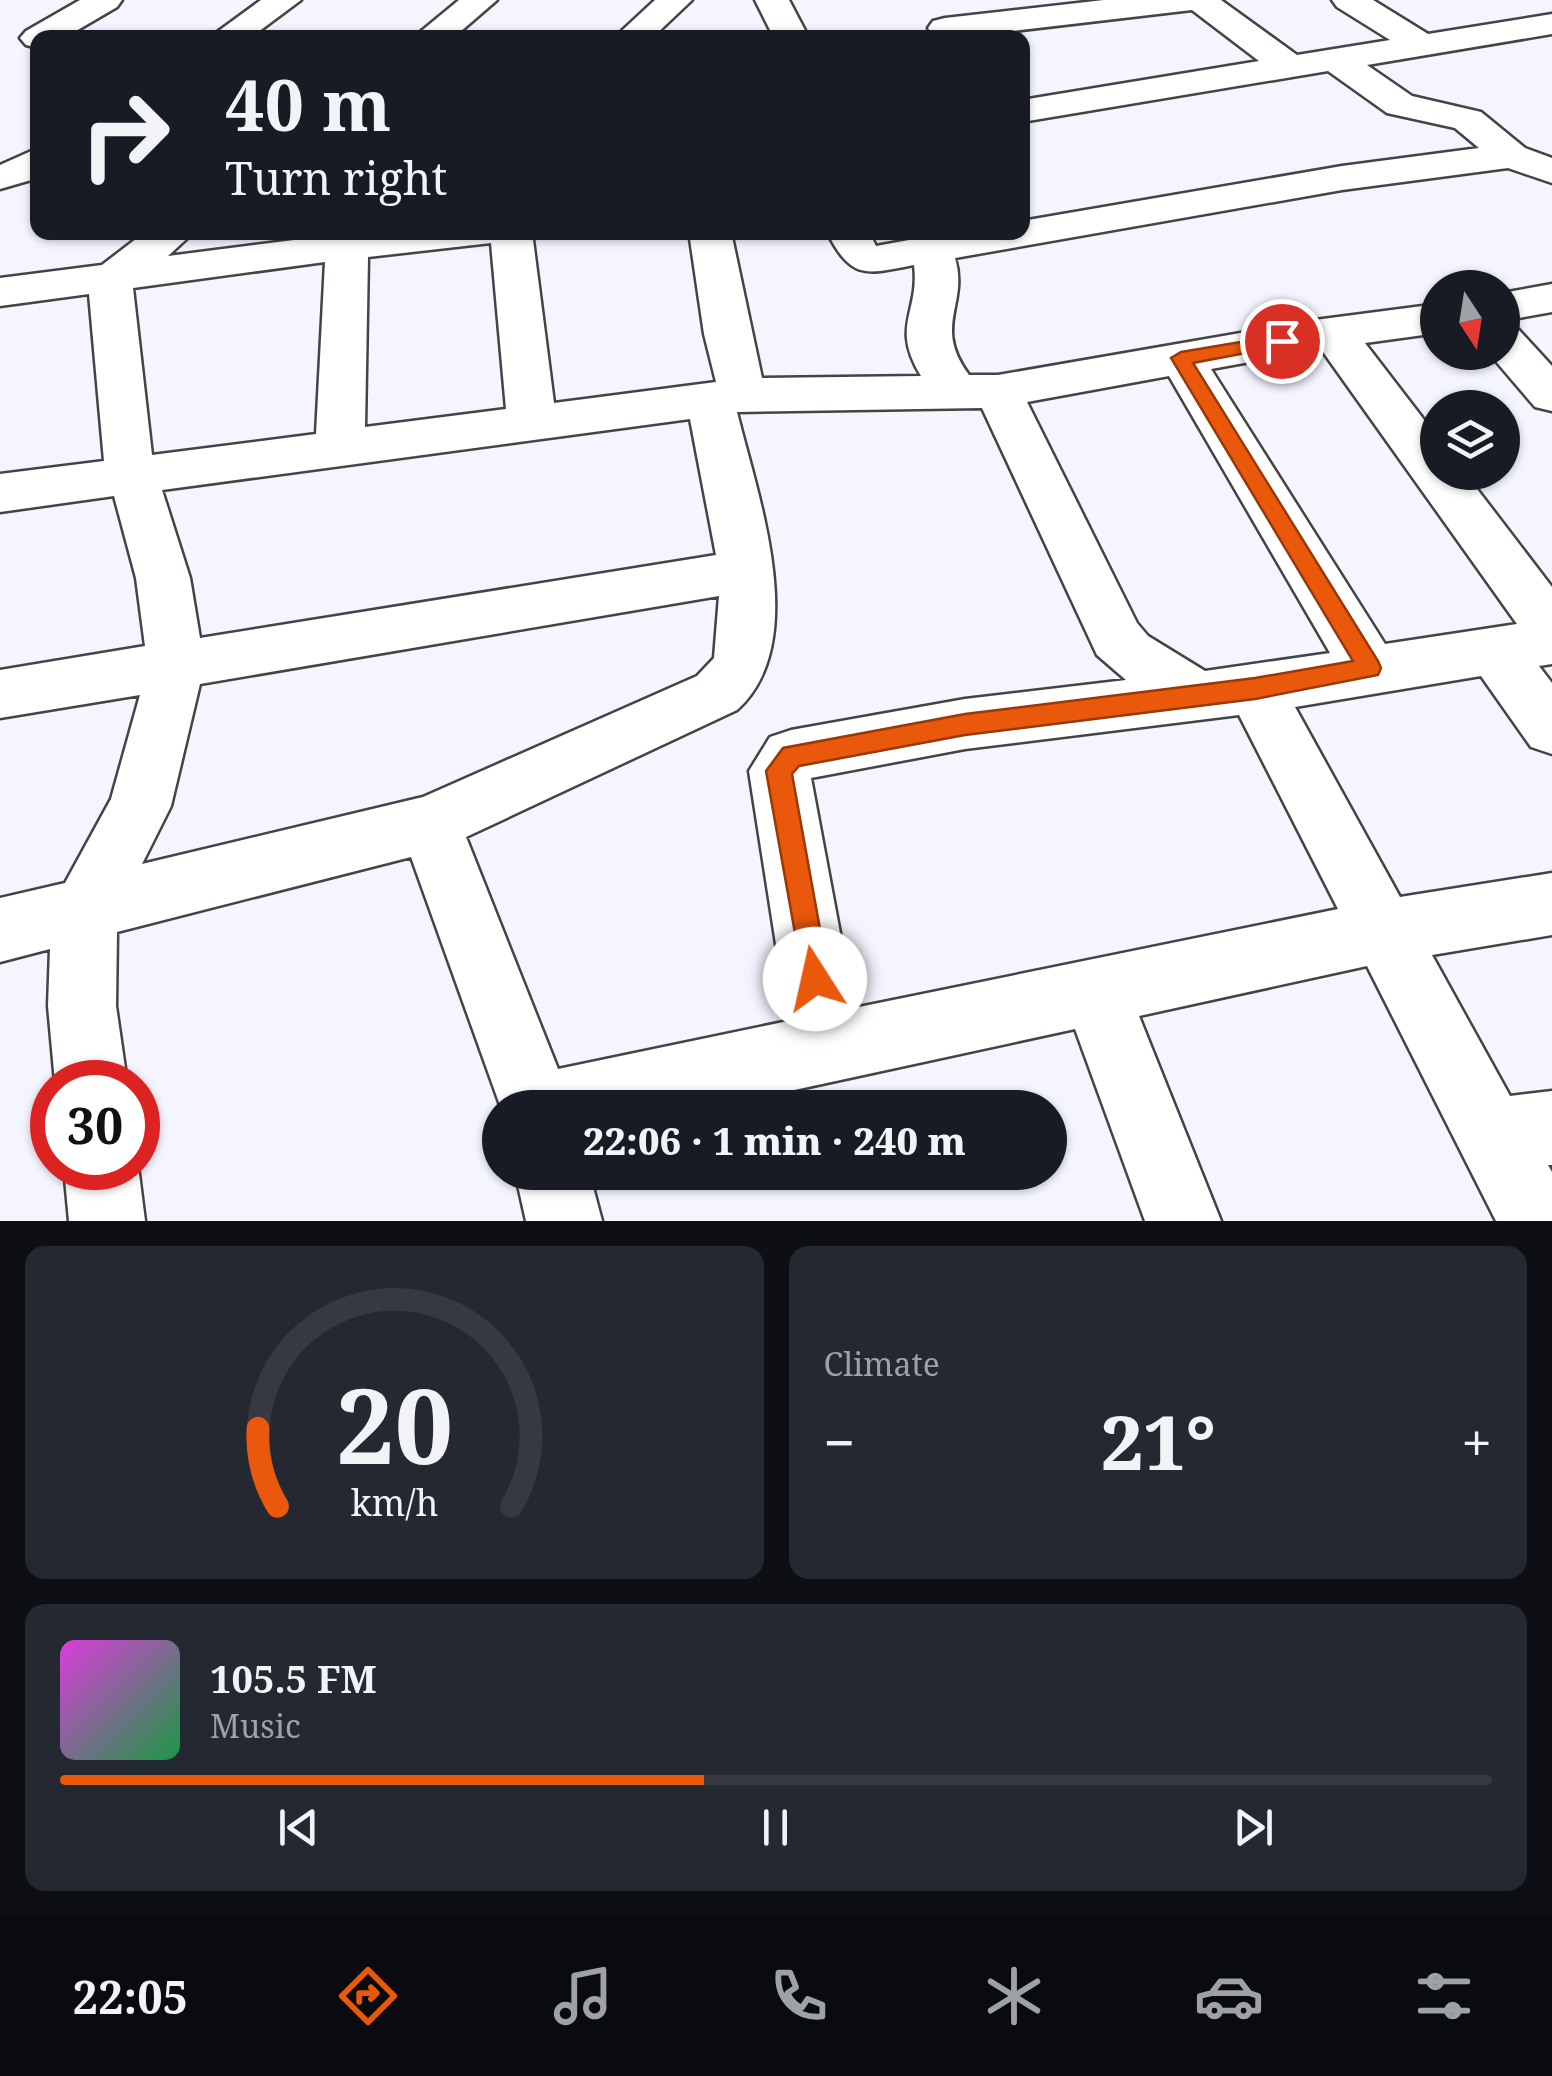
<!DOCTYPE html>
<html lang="en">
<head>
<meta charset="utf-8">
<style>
  body { margin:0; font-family:"Noto Serif",serif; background:#242831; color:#f1f3f6; height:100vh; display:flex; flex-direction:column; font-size:38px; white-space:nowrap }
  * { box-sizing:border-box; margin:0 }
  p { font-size:32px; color:#9ea1a6 }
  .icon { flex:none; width:55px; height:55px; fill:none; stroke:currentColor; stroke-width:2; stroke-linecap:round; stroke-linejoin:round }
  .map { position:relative; height:1221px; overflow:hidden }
  .panel { display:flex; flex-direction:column; gap:25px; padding:25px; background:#0d0f14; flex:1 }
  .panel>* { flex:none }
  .top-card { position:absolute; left:30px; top:30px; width:1000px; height:210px; border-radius:20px; box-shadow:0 2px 8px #0004; background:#171b24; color:#f1f3f6; overflow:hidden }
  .needle { width:65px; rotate:168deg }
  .controls { position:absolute; left:1420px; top:270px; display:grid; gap:20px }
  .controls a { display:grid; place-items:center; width:100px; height:100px; border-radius:50%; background:#171b24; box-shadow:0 2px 8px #0004; font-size:50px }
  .speed { position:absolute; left:30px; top:1060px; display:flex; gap:20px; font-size:50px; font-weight:700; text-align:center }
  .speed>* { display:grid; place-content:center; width:130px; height:130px; border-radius:50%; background:#171b24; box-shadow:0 2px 8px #0004; line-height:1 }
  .speed .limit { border:15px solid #d22; background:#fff; color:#111 }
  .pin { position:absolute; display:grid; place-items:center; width:85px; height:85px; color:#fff; margin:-42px; border:5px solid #fff; border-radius:50%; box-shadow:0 2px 10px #0007 }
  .me { position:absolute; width:110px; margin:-55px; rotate:350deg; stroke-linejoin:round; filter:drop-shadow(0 0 8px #0008) }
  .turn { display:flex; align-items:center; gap:35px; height:210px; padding:0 30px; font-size:45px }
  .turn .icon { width:130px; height:130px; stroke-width:2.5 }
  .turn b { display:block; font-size:70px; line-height:85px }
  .big { font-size:75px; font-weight:800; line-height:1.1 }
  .panel .card { flex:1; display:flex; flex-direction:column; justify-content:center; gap:15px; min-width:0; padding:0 35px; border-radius:20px; background:#242831 }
  .panel .dial { align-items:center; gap:0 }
  .dial svg { height:260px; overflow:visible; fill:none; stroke:#363941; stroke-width:7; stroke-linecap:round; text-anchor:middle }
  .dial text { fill:#f1f3f6; stroke:none }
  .song { display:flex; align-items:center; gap:30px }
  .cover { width:120px; height:120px; border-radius:15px; background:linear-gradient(135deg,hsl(300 70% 55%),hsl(140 70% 35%)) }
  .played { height:10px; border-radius:5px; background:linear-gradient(90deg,#ea580c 45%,#363941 45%) }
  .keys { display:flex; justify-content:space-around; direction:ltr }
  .heat { display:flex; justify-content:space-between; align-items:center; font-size:55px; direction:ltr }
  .panel .tiles { flex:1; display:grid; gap:25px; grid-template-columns:1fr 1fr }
  .card:last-child { grid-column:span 2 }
  .trip { position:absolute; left:482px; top:1090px; width:585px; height:100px; border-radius:50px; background:#171b24; box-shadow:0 2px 8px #0004; font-weight:800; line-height:100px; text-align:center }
  .menu { display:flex; height:160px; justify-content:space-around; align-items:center; background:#090b0e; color:#9ea1a6 }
  .menu .icon { width:70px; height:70px }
  .menu .on { color:#ea580c }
  .menu b { font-size:45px; color:#f1f3f6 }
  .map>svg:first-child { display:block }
</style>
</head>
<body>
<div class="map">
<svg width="1552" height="1221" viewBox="0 0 1552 1221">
  <rect width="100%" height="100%" fill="#f4f5ff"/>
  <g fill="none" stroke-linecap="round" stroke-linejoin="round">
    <g stroke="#444" stroke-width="5">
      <g id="minor">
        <path d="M80 0H122L117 7 64 38H38V48L26 45 20 38 26 31Z"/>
        <path d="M261 0H301L250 38H209Z"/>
        <path d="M459 0H497L453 38H413Z"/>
        <path d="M655 0H692L652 38H614Z"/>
        <path d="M755 0H789L809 38H774Z"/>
        <path d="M1104 0H1221L1297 55 1390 40 1337 7 1332 0H1373L1428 34 1552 14V34L1367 65 1412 96 1481 112 1525 148 1552 158V183L1508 168 1342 190 955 258C969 305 932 325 969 375H998L1315 320 1438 304V333L1365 343 1438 438V472H1464L1552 587V664L1539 666 1552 683V754L1531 747 1481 676 1295 707 1400 897 1552 873V935L1432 955 1510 1096 1552 1091V1165H1548L1552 1172V1221H1496L1367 966 1139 1016 1221 1221H1145L1075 1029 712 1108H501L411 857 117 932 116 1006 127 1082H55L48 1006 50 949 0 962V898L65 883 111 799 140 695 0 718V670L145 646 136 578 114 496 0 512V474L104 461 89 294 0 306V278L102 265 145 232H194L168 256 302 239 297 232H532L554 403 716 382 704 334 689 232H731L762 378 921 376C890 325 920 313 914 265 866 274 852 281 827 232H869L876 246 953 232H1022V221L1342 166 1479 148 1455 128 1387 113 1328 71 1022 122V100L1259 61 1192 10 953 38 933 35 928 28 933 21 945 18ZM491 243 506 409 365 427 368 257ZM325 262 316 434 152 455 133 288ZM1321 349 1517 624 1385 644 1211 369ZM1169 376 1330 653 1205 671 1148 636 1137 623 1027 402ZM982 408 1097 655 1126 680 965 699 791 730 770 737 749 771 788 1021 558 1069 466 837 737 710C812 642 757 495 737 412ZM690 419 716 555 200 638 190 578 162 490ZM719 596 714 658 697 676 423 797 142 864 171 806 200 684ZM1239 715 1338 909 854 1008 811 778 965 749Z"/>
        <path d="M38 148V178L0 189V165Z"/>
        <path d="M1552 284V312L1502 321V293Z"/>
        <path d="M1502 325 1518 329 1552 366V411L1535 407 1488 352H1502Z"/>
        <path d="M138 1166 145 1221H69L64 1168Z"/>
        <path d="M515 1172H589L602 1221H526Z"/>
      </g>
    </g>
    <use href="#minor" fill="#fff" fill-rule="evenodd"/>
  </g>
  <path fill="#ea580c" stroke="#983908" stroke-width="2.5" d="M1282 335 1291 341 1288 345 1193 363 1378 661 1381 668 1378 675 1255 699 965 735 799 766 792 774 829 979 825 989 815 993 805 989 766 771 783 748 965 714 1255 678 1353 661 1171 358 1181 352Z"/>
</svg>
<div class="controls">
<a><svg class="needle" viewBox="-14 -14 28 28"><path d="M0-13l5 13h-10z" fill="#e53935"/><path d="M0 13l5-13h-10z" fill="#9ea1a6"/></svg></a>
<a><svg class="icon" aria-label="layers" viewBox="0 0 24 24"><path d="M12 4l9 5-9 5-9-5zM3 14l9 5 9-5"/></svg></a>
</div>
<div class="speed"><div class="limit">30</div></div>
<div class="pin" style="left:1282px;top:341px;background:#d93025"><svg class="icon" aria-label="arrive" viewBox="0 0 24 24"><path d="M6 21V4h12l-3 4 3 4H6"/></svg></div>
<svg class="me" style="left:815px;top:979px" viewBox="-20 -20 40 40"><circle r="19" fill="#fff"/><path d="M0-13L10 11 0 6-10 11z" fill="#ea580c"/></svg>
<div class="trip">22:06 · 1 min · 240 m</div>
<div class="top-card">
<div class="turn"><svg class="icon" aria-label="right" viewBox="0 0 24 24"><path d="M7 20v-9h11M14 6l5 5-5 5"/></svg><div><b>40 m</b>Turn right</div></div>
</div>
</div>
<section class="panel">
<div class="tiles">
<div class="card dial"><svg viewBox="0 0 100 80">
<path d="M14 69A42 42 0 1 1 86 69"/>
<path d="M14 69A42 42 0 0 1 8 45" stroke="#ea580c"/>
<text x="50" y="56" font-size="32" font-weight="700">20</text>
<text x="50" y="72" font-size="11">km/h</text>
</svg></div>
<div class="card"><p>Climate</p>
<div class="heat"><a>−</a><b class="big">21°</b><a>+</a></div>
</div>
<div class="card">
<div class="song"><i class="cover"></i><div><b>105.5 FM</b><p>Music</p></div></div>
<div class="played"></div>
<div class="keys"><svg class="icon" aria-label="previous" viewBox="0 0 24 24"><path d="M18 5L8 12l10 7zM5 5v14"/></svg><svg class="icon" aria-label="pause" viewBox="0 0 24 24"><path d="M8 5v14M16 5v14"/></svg><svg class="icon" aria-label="next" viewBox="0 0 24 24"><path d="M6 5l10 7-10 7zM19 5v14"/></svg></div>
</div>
</div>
</section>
<nav class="menu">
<b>22:05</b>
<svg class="icon on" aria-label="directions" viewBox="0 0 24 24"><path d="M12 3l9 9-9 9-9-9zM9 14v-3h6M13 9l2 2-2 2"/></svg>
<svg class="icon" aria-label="music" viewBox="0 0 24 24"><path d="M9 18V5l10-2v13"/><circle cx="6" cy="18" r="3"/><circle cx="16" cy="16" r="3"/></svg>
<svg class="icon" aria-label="phone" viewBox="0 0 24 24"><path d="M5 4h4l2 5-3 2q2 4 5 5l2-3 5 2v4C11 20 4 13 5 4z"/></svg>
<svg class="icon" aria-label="climate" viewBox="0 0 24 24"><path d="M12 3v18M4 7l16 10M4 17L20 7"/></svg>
<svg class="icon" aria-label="car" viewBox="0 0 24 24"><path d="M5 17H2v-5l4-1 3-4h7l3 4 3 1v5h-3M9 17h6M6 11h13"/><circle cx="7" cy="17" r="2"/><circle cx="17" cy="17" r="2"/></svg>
<svg class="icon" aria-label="filters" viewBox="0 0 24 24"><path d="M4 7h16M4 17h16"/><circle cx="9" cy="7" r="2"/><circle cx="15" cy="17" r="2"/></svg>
</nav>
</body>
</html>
